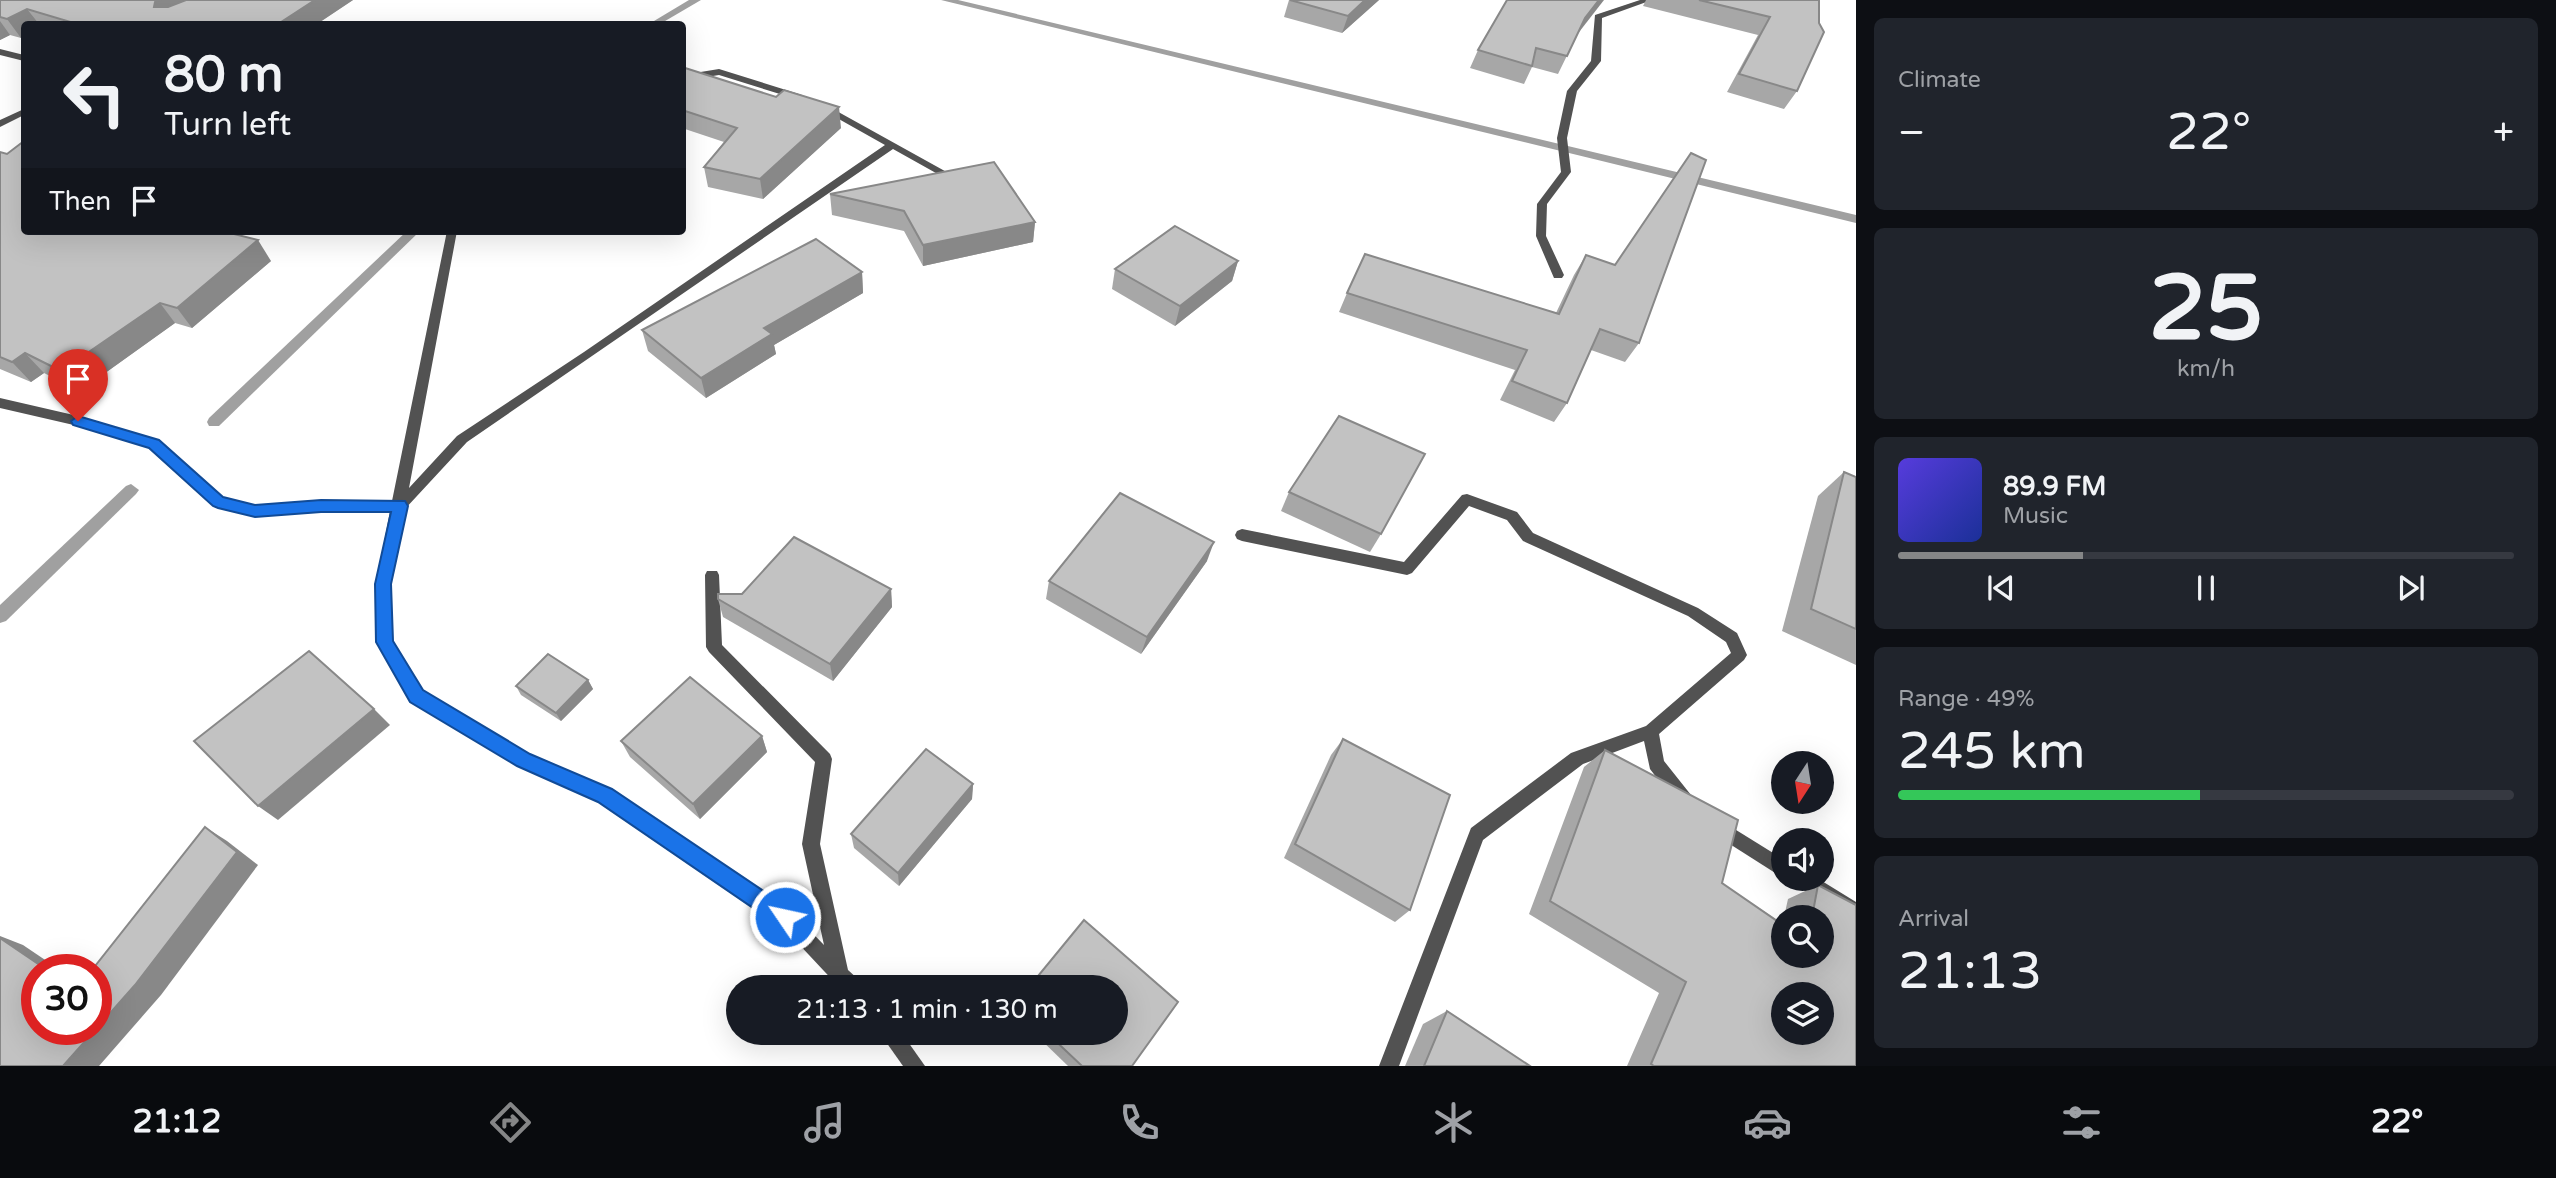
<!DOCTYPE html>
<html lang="en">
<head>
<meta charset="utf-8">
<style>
  body { margin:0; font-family:"Varela Round",sans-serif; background:#20242c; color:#f1f3f6; height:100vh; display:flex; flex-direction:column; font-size:26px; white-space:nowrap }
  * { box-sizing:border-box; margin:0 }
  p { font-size:23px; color:#9ea1a6 }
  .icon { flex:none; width:38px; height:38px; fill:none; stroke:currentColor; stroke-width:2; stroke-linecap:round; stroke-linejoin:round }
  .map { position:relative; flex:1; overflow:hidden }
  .panel { display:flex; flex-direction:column; gap:18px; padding:18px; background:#0d0f14; width:700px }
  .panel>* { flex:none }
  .hud { position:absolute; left:21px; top:21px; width:665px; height:214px; border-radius:7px; box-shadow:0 7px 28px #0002; background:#171b24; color:#f1f3f6; overflow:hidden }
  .needle { width:46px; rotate:192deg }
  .tools { position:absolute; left:1771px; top:751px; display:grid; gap:14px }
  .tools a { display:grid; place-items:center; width:63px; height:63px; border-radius:50%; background:#171b24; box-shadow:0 7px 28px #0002; font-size:35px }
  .speed { position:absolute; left:21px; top:954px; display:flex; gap:14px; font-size:35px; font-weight:700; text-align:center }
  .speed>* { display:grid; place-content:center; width:91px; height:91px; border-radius:50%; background:#171b24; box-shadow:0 7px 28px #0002; line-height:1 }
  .speed .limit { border:10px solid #d22; background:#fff; color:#111 }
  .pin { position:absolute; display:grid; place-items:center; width:60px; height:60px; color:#fff; margin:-72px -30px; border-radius:50% 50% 50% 0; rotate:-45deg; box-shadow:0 0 7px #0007 }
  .pin .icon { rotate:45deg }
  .me { position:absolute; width:77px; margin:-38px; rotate:304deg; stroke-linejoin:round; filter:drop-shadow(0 0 5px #0008) }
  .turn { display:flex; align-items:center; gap:24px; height:147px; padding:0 28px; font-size:32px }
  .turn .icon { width:91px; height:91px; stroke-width:2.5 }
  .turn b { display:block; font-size:49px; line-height:60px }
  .then { display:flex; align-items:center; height:66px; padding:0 28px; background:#0003; gap:14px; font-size:26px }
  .big { font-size:52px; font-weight:600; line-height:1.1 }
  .panel .card { flex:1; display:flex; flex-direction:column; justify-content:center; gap:10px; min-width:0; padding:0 24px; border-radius:10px; background:#20242c }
  .panel .dial { align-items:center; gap:0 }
  .dial b { font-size:91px; line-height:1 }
  .song { display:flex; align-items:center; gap:21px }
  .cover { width:84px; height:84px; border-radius:10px; background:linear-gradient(135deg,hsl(250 70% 55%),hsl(230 70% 35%)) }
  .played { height:7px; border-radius:4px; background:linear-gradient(90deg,#858687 30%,#363941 30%) }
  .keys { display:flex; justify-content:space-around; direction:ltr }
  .heat { display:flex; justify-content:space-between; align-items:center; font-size:38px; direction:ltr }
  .charge { height:10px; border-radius:5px; background:linear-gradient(90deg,#34c759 49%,#363941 0) }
  .trip { position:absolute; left:726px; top:975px; width:402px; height:70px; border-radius:35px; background:#171b24; box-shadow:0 7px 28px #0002; font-weight:600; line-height:70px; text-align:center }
  .menu { display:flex; height:112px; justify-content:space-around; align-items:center; background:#090b0e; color:#9ea1a6 }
  .menu .icon { width:49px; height:49px }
  .menu .selected { color:#858687 }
  .menu b { font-size:32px; color:#f1f3f6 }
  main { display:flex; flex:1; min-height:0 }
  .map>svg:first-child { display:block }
</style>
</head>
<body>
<main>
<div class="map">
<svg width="1856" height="1066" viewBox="0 0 1856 1066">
  <rect width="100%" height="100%" fill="#fff"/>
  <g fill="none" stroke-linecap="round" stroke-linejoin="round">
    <g fill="#a0a0a0" fill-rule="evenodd">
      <path d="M689 0H701L660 24H649Z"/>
      <path d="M941 0H958L1856 215V223Z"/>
      <path d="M407 231H420L219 426H209L207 422 209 418Z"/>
      <path d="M131 484 139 490 136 494 6 621 0 623V605L126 486Z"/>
    </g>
    <g fill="#525252" fill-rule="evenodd">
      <path d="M1640 0H1652L1602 18 1601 61 1577 91 1567 138 1571 172 1547 204 1546 236 1564 275 1562 278H1554L1536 236 1537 204 1561 172 1557 138 1567 91 1591 61 1595 15Z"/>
      <path d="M0 49 24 55V61L0 55Z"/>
      <path d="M719 69 802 95 804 97 796 99 719 75 682 81V75Z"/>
      <path d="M824 104 961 180 960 182H952L893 149 467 442 404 510 390 584 393 641 422 691 530 755 611 789 791 911 824 945 802 844 815 762 709 652 706 647 705 575 707 571H717L719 575 722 645 830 754 832 759 820 844 848 970 859 980 861 987H839L779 923 599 801 518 765 410 701 377 642 376 584 390 511H321L255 516 218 507 213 506 149 447 78 426 0 408V398L78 416 159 441 222 498 255 506 321 501H392L447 231H457L409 488 457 436 584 352 885 145 821 109V105Z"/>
      <path d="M24 109V115L0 127V120Z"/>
      <path d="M1467 494 1517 512 1533 533 1698 608 1737 633 1747 655 1744 660 1659 734 1664 761 1691 795 1693 801 1691 807 1685 809 1679 807 1650 769 1644 741 1583 764 1483 840 1399 1066H1379L1471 828 1571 753 1646 726 1731 653 1726 642 1688 616 1523 541 1507 520 1469 506 1412 573 1407 575 1242 541 1237 539 1235 535 1237 531 1242 529 1404 562 1462 495Z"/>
      <path d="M1720 820 1783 859V878L1714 834 1711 828 1714 822Z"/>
      <path d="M1790 878H1817L1856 902V921L1793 884Z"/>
      <path d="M879 1032H901L925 1066H903Z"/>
    </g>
  </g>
  <g fill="#a7a7a7">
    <path d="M0 0H353L317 24H24L21 38 10 35 0 40Z"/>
    <path d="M1289 0H1379L1342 33 1284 17Z"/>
    <path d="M1646 0H1819L1797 91 1784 109 1727 92 1758 35 1643 6Z"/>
    <path d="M1578 33 1558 74 1532 67 1524 84 1470 68 1478 50Z"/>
    <path d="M682 67 841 128 763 199 708 187 704 167 724 142 682 128Z"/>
    <path d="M0 152 271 261 192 328 175 323 80 391 44 373 31 382 0 369Z"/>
    <path d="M830 194 1035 222 1033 242 923 266 904 231 832 215Z"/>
    <path d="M1586 255 1639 343 1625 362 1591 350 1567 403 1554 422 1500 400 1515 370 1339 312 1347 293 1556 313 1574 275Z"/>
    <path d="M1238 261 1232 281 1175 326 1112 289 1115 269Z"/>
    <path d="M862 272 863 293 774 345 776 354 706 398 648 351 642 330Z"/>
    <path d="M1844 472 1856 477V665L1782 631 1818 496Z"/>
    <path d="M1289 492 1381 534 1370 552 1281 511Z"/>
    <path d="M1207 561 1141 654 1046 599 1049 581Z"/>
    <path d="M891 589 892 607 833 681 723 617 718 599 742 594Z"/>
    <path d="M588 680 593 689 561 721 521 695 516 686Z"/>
    <path d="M762 736 767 752 700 819 630 757 621 741Z"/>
    <path d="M1343 739 1410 910 1395 922 1284 858 1331 755Z"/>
    <path d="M1605 750 1722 883 1783 924V922V956H1822V917H1784L1788 899 1818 885 1856 1066H1627L1659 993 1529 914 1584 767Z"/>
    <path d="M973 784 972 799 899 886 854 848 851 834Z"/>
    <path d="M1447 1011 1530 1066H1405L1423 1024Z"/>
    <path d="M1033 1032H1116L1132 1066H1068Z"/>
  </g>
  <g fill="#888">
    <path d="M161 0H224L166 22 154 7 155 2Z"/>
    <path d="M315 0H353L317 24H278Z"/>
    <path d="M1365 0H1379L1342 33 1348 16Z"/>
    <path d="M1599 0H1604L1576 36 1585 18Z"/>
    <path d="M27 9 39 24H24V36L21 38 7 19Z"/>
    <path d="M0 21 10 35 0 40Z"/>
    <path d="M839 107 841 128 763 199 760 179Z"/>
    <path d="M1035 222 1033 242 923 266V245Z"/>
    <path d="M258 240 271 261 192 328 177 308Z"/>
    <path d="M1238 261 1232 281 1175 326 1180 306Z"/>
    <path d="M862 272 863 293 774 345 776 354 706 398 701 378 764 328Z"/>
    <path d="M160 303 175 323 80 391 61 371Z"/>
    <path d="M25 353 44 373 31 382 12 362Z"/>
    <path d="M1214 542 1207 561 1141 654 1147 637Z"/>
    <path d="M891 589 892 607 833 681 830 664Z"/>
    <path d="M588 680 593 689 561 721 556 713Z"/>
    <path d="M374 709 390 725 278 820 258 806Z"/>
    <path d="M762 736 767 752 700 819 693 804Z"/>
    <path d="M973 784 972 799 899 886 898 873Z"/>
    <path d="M205 827 227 841 258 865 161 995 99 1066H63Z"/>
    <path d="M0 936 23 945 60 970H47L0 938Z"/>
  </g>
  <g fill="#c2c2c2" stroke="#888" stroke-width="2" fill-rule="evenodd">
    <path d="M0 0H161L155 2 154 7H168L186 0H315L278 24H77L27 9 7 19 0 17Z"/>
    <path d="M1290 0H1365L1348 16Z"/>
    <path d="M1507 0H1599L1585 18 1567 56 1536 48 1532 66 1478 50Z"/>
    <path d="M1699 0H1819V23L1824 32 1797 91 1739 74 1770 17Z"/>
    <path d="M682 67 776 97 784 90 839 107 760 179 704 167 737 128 682 110Z"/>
    <path d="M24 141V231H222L258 240 177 308 160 303 61 371 25 353 12 362 0 357V152L7 154Z"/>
    <path d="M1691 153 1706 160 1639 343 1600 329 1567 403 1512 381 1527 350 1347 293 1365 254 1559 314 1586 255 1615 265Z"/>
    <path d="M994 162 1035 222 923 245 904 211 830 194Z"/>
    <path d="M1175 226 1238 261 1180 306 1115 269Z"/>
    <path d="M816 239 862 272 764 328 772 334 701 378 642 330Z"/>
    <path d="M1339 416 1425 454 1381 534 1289 492Z"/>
    <path d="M1844 472 1856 477V629L1811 609Z"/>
    <path d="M1120 493 1214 542 1147 637 1049 581Z"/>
    <path d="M794 537 891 589 830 664 718 599V594H742Z"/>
    <path d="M309 651 374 709 258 806 194 741Z"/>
    <path d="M548 654 588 680 556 713 516 686Z"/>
    <path d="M690 677 762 736 693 804 621 741Z"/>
    <path d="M1343 739 1450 795 1410 910 1295 844Z"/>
    <path d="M926 749 973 784 898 873 851 834Z"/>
    <path d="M1605 750 1738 820 1722 883 1783 925V956H1822V917H1812L1818 885 1856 905V1066H1654L1651 1064 1686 982 1550 901ZM1783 994H1822V1032H1783Z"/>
    <path d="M205 827 237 852 135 985 96 1029V970H92Z"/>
    <path d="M1084 920 1178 1002 1132 1066H1082L1046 1032H1116V987H1029Z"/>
    <path d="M0 938 47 970H37V1029H96L63 1066H0Z"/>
    <path d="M1447 1011 1530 1066H1424Z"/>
  </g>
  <path fill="#1a73e8" stroke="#114b97" stroke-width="2" d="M78 416 159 440 223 497 255 505 321 500 405 501 408 506 391 584 393 641 423 690 530 754 612 789 792 910 795 917 792 925 785 928 778 925 598 802 517 766 410 702 376 642 375 584 391 512H321L255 517 218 508 213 506 149 448 73 425 71 421Z"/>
</svg>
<div class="tools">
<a><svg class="needle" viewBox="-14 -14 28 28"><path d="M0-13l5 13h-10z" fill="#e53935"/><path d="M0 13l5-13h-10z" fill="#9ea1a6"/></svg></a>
<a><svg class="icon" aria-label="sound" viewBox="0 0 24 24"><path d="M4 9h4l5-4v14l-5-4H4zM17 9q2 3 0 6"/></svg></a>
<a><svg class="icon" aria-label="search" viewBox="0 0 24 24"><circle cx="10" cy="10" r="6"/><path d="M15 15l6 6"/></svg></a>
<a><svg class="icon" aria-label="layers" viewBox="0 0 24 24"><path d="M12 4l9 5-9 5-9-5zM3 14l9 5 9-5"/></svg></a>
</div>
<div class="speed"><div class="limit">30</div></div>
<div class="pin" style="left:78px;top:421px;background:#d93025"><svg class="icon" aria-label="arrive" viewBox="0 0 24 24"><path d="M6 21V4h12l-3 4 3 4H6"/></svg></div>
<svg class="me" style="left:785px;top:917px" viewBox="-20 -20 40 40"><circle r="17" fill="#1a73e8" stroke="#fff" stroke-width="3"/><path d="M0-11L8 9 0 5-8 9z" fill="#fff"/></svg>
<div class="trip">21:13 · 1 min · 130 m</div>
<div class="hud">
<div class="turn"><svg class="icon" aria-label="left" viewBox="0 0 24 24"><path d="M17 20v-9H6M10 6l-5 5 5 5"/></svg><div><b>80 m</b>Turn left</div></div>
<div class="then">Then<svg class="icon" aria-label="arrive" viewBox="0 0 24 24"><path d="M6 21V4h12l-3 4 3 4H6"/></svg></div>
</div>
</div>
<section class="panel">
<div class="card"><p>Climate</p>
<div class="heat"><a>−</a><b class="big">22°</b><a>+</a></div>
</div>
<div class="card dial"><b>25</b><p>km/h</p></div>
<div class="card">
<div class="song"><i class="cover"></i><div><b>89.9 FM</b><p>Music</p></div></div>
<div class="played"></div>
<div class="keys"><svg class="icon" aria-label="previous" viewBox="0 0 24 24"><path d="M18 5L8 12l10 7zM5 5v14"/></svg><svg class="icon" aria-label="pause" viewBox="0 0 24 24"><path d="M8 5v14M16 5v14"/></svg><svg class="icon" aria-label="next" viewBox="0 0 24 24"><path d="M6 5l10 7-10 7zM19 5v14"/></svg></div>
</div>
<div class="card"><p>Range · 49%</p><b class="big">245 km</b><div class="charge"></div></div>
<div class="card"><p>Arrival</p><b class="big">21:13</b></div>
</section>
</main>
<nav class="menu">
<b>21:12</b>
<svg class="icon selected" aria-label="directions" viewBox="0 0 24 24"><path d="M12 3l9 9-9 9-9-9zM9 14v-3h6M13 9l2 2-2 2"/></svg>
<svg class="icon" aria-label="music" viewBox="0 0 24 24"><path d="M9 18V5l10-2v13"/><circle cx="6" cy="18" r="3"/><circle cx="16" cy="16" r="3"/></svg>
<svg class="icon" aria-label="phone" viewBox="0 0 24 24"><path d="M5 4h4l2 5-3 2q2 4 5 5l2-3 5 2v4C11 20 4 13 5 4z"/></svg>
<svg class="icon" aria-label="climate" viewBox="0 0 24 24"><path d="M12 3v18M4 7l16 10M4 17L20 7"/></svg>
<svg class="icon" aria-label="car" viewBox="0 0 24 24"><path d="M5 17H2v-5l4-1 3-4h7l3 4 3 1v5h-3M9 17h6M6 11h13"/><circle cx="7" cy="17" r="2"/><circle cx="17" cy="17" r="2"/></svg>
<svg class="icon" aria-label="filters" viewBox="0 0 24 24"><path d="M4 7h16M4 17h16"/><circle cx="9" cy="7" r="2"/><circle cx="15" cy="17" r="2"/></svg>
<b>22°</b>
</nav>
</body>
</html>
